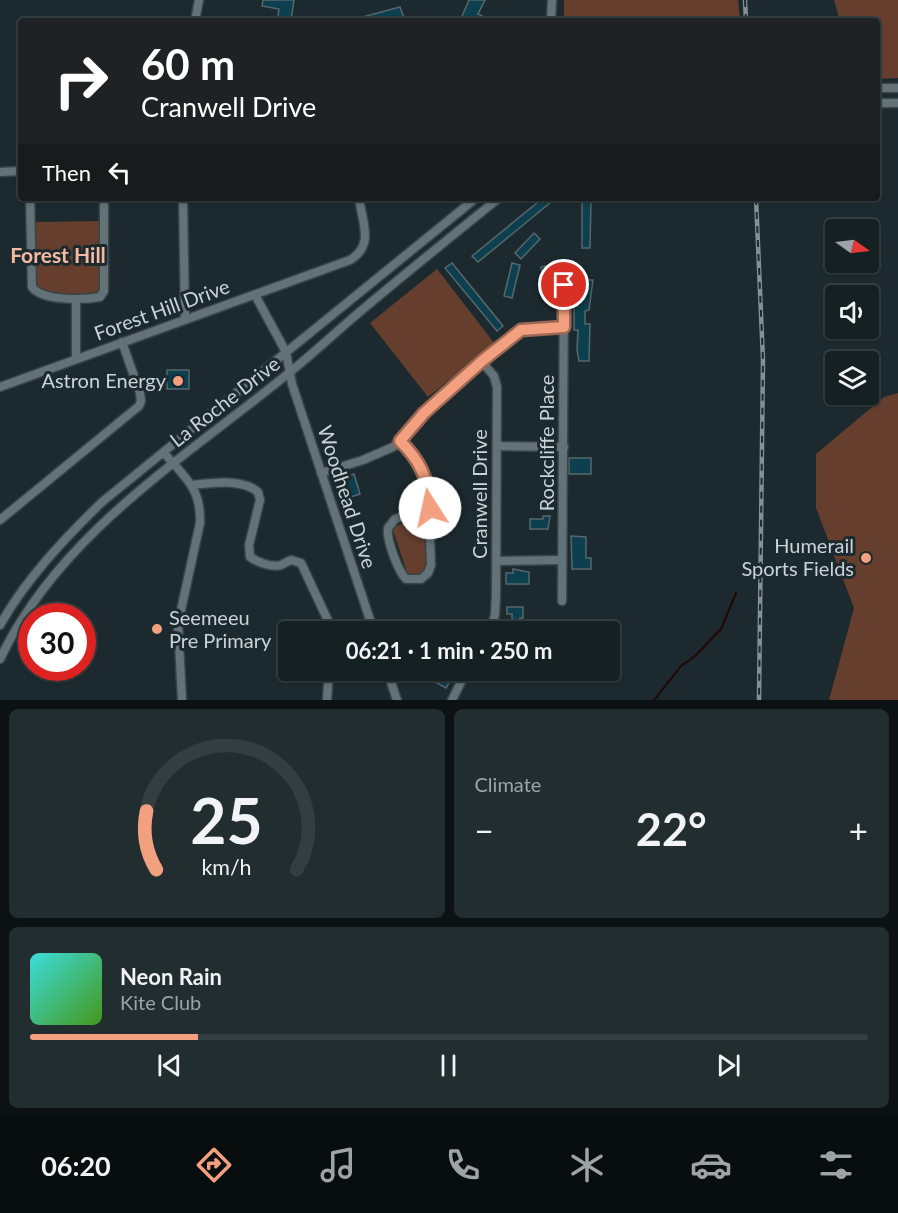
<!DOCTYPE html>
<html lang="en">
<head>
<meta charset="utf-8">
<style>
  body { margin:0; font-family:Lato,sans-serif; background:#222d30; color:#f1f3f6; height:100vh; display:flex; flex-direction:column; font-size:22px; white-space:nowrap }
  * { box-sizing:border-box; margin:0 }
  p { font-size:20px; color:#9da3a6 }
  .icon { flex:none; width:33px; height:33px; fill:none; stroke:currentColor; stroke-width:2; stroke-linecap:round; stroke-linejoin:round }
  .map { position:relative; height:700px; overflow:hidden }
  .details { display:flex; flex-direction:column; gap:9px; padding:9px; background:#0c1213; flex:1 }
  .details>* { flex:none }
  .guide { position:absolute; left:18px; top:18px; width:862px; height:183px; border-radius:6px; box-shadow:0 2px 4px #0004,0 0 0 2px #343e41; background:#202124; color:#fff; overflow:hidden }
  .needle { width:39px; rotate:104deg }
  .buttons { position:absolute; left:825px; top:219px; display:grid; gap:12px }
  .buttons a { display:grid; place-items:center; width:54px; height:54px; border-radius:6px; background:#152023; box-shadow:0 2px 4px #0004,0 0 0 2px #343e41; font-size:30px }
  .speed { position:absolute; left:18px; top:603px; display:flex; gap:12px; font-size:30px; font-weight:700; text-align:center }
  .speed>* { display:grid; place-content:center; width:78px; height:78px; border-radius:50%; background:#152023; box-shadow:0 2px 4px #0004,0 0 0 2px #343e41; line-height:1 }
  .speed .limit { border:9px solid #d22; background:#fff; color:#111 }
  .pin { position:absolute; display:grid; place-items:center; width:51px; height:51px; color:#fff; margin:-26px; border:3px solid #fff; border-radius:50%; box-shadow:0 2px 6px #0007 }
  .me { position:absolute; width:66px; margin:-33px; rotate:350deg; stroke-linejoin:round; filter:drop-shadow(0 0 4px #0008) }
  .turn { display:flex; align-items:center; gap:21px; height:126px; padding:0 24px; font-size:27px }
  .turn .icon { width:78px; height:78px; stroke-width:2.5 }
  .turn b { display:block; font-size:42px; line-height:51px }
  .then { display:flex; align-items:center; height:57px; padding:0 24px; background:#0003; gap:12px; font-size:22px }
  .big { font-size:45px; font-weight:700; line-height:1.1 }
  .details .widget { flex:1; display:flex; flex-direction:column; justify-content:center; gap:9px; min-width:0; padding:0 21px; border-radius:9px; background:#222d30 }
  .details .dial { align-items:center; gap:0 }
  .dial svg { height:156px; overflow:visible; fill:none; stroke:#343e41; stroke-width:7; stroke-linecap:round; text-anchor:middle }
  .dial text { fill:#f1f3f6; stroke:none }
  .song { display:flex; align-items:center; gap:18px }
  .cover { width:72px; height:72px; border-radius:9px; background:linear-gradient(135deg,hsl(180 70% 55%),hsl(100 70% 35%)) }
  .played { height:6px; border-radius:3px; background:linear-gradient(90deg,#f2a07f 20%,#343e41 20%) }
  .keys { display:flex; justify-content:space-around; direction:ltr }
  .heat { display:flex; justify-content:space-between; align-items:center; font-size:33px; direction:ltr }
  .details .tiles { flex:1; display:grid; gap:9px; grid-template-columns:1fr 1fr }
  .widget:last-child { grid-column:span 2 }
  .trip { position:absolute; left:278px; top:621px; width:342px; height:60px; border-radius:6px; background:#152023; box-shadow:0 2px 4px #0004,0 0 0 2px #343e41; font-weight:700; line-height:60px; text-align:center }
  .dock { display:flex; height:96px; justify-content:space-around; align-items:center; background:#080d0e; color:#9da3a6 }
  .dock .icon { width:42px; height:42px }
  .dock .on { color:#f2a07f }
  .dock b { font-size:27px; color:#f1f3f6 }
  .map>svg:first-child { display:block }
</style>
</head>
<body>
<div class="map">
<svg width="898" height="700" viewBox="0 0 898 700">
  <rect width="100%" height="100%" fill="#1c2a2f"/>
  <g fill="#653e2e">
    <path d="M564 0H738L740 21H564Z"/>
    <path d="M834 0H898V78L878 79V21H840Z"/>
    <path d="M102 221V291L76 297 37 291 35 222Z"/>
    <path d="M437 269 495 344 428 397 370 323Z"/>
    <path d="M898 393V700H829L854 608 816 508V454L884 397Z"/>
    <path d="M426 514 427 571 413 576 407 572 392 528Z"/>
  </g>
  <g fill="none" stroke-linecap="round" stroke-linejoin="round">
    <path stroke="#240600" stroke-width="2" d="M654 700 681 666 695 656 721 629 736 593"/>
  </g>
  <g fill="#0d404e" stroke="#57676c" stroke-width="1.5">
    <path d="M263 0H294L291 21H277L279 9 262 6Z"/>
    <path d="M469 0H485L478 14 492 21H460Z"/>
    <path d="M400 7 404 18 397 21H355V19Z"/>
    <path d="M543 198H556L478 262 472 256Z"/>
    <path d="M582 198H591L590 248H582Z"/>
    <path d="M534 233 540 239 521 259 515 253Z"/>
    <path d="M452 263 503 326 497 331 445 268Z"/>
    <path d="M512 263 520 265 512 298 504 296Z"/>
    <path d="M559 263 561 272 543 277 541 267Z"/>
    <path d="M583 280H593L589 310 585 311V324H590L589 361H579L577 350 578 330H574V306H578L579 287H583Z"/>
    <rect x="167" y="370" width="22" height="19"/>
    <rect x="569" y="458" width="22" height="16"/>
    <path d="M354 474 360 494 345 499 339 479Z"/>
    <path d="M543 516H550L548 529H530V519H543Z"/>
    <path d="M571 536 586 537V558H591V569H572Z"/>
    <path d="M513 569 529 572V584H506V573H513Z"/>
    <path d="M507 607H523V618H520V622H512V614H507Z"/>
    <path d="M429 670H436L451 679 446 688 426 677Z"/>
  </g>
  <g fill="none" stroke-linecap="round" stroke-linejoin="round">
    <g stroke="#394449" stroke-width="11">
      <g id="minor">
        <path d="M195 21 199 0"/>
        <path d="M551 21 552 0"/>
        <path d="M878 88H898"/>
        <path d="M878 103H898"/>
        <path d="M0 172 21 171"/>
        <path d="M30 198 32 287C42 301 83 300 100 297L104 291V198"/>
        <path d="M183 198 185 318"/>
        <path d="M255 295 286 352 292 384 374 632"/>
        <path d="M76 358V299"/>
        <path d="M481 361 494 376 497 387 496 595 495 615 490 632"/>
        <path d="M0 387 350 260C375 245 362 222 359 198"/>
        <path d="M400 441 418 460 428 489 431 565 428 573 421 579H406C398 571 386 539 388 528L395 519 430 508"/>
        <path d="M497 446 564 447"/>
        <path d="M164 453C185 478 201 487 200 523L178 624 182 700"/>
        <path d="M321 473 363 460 393 447 400 441 424 413 481 361 521 330 564 327"/>
        <path d="M192 485C212 483 242 478 258 492L260 500 249 545 250 557C257 562 272 568 281 565 285 563 288 561 291 560L301 563 331 627"/>
        <path d="M0 520 139 406 141 401 140 393 122 342"/>
        <path d="M497 561 562 560"/>
        <path d="M562 601 564 285"/>
        <path d="M0 625C26 579 64 539 102 502L476 198"/>
        <path d="M326 632 332 626 342 627 346 632"/>
        <path d="M0 659C61 532 185 458 290 372 315 352 338 330 362 310 407 272 453 235 499 198"/>
        <path d="M387 670 397 700"/>
        <path d="M327 700 329 670"/>
        <path d="M452 700 467 670"/>
      </g>
    </g>
    <use href="#minor" stroke="#627277" stroke-width="8"/>
    <g stroke="#859094" stroke-width="4.5">
      <g id="rail">
        <path d="M745 0 746 21"/>
        <path d="M756 198 763 360 759 700"/>
      </g>
    </g>
    <use href="#rail" stroke="#1c2a2f" stroke-width="2" stroke-dasharray="7" stroke-linecap="butt"/>
  </g>
  <g fill="none" stroke-linecap="round" stroke-linejoin="round">
    <g stroke="#9d6853" stroke-width="15">
      <path id="route" d="M430 508C429 480 420 460 400 441L424 413 482 361 521 330 564 327V285"/>
    </g>
    <use href="#route" stroke="#f2a07f" stroke-width="10"/>
  </g>
  <g fill="#f2a07f" stroke="#1c2a2f" stroke-width="2">
    <circle cx="178" cy="381" r="6"/>
    <circle cx="866" cy="558" r="6"/>
    <circle cx="157" cy="629" r="6"/>
  </g>
  <g text-anchor="middle" stroke-width="6" stroke-linejoin="round" paint-order="stroke">
    <g font-size="20" fill="#cad3d6" stroke="#1c2a2f">
      <text transform="translate(162 310) rotate(-20)" y="7">Forest Hill Drive</text>
      <text transform="translate(225 402) rotate(-38)" y="7">La Roche Drive</text>
      <text transform="translate(547 443) rotate(-90)" y="7">Rockcliffe Place</text>
      <text transform="translate(480 494) rotate(-90)" y="7">Cranwell Drive</text>
      <text transform="translate(347 497) rotate(72)" y="7">Woodhead Drive</text>
    </g>
    <g font-size="20" fill="#cad3d6" stroke="#1c2a2f" text-anchor="end">
      <text x="166" y="388">Astron Energy</text>
      <text x="854" y="553">Humerail<tspan x="854" dy="23">Sports Fields</tspan></text>
      <text x="169" y="625" text-anchor="start">Seemeeu<tspan x="169" dy="23">Pre Primary</tspan></text>
    </g>
    <g font-size="21" font-weight="bold" fill="#f6b89f" stroke="#1c2a2f">
      <text x="58" y="263">Forest Hill</text>
    </g>
  </g>
</svg>
<div class="buttons">
<a><svg class="needle" viewBox="-14 -14 28 28"><path d="M0-13l5 13h-10z" fill="#e53935"/><path d="M0 13l5-13h-10z" fill="#9da3a6"/></svg></a>
<a><svg class="icon" aria-label="sound" viewBox="0 0 24 24"><path d="M4 9h4l5-4v14l-5-4H4zM17 9q2 3 0 6"/></svg></a>
<a><svg class="icon" aria-label="layers" viewBox="0 0 24 24"><path d="M12 4l9 5-9 5-9-5zM3 14l9 5 9-5"/></svg></a>
</div>
<div class="speed"><div class="limit">30</div></div>
<div class="pin" style="left:564px;top:285px;background:#d93025"><svg class="icon" aria-label="arrive" viewBox="0 0 24 24"><path d="M6 21V4h12l-3 4 3 4H6"/></svg></div>
<svg class="me" style="left:430px;top:508px" viewBox="-20 -20 40 40"><circle r="19" fill="#fff"/><path d="M0-13L10 11 0 6-10 11z" fill="#f2a07f"/></svg>
<div class="trip">06:21 · 1 min · 250 m</div>
<div class="guide">
<div class="turn"><svg class="icon" aria-label="right" viewBox="0 0 24 24"><path d="M7 20v-9h11M14 6l5 5-5 5"/></svg><div><b>60 m</b>Cranwell Drive</div></div>
<div class="then">Then<svg class="icon" aria-label="left" viewBox="0 0 24 24"><path d="M17 20v-9H6M10 6l-5 5 5 5"/></svg></div>
</div>
</div>
<section class="details">
<div class="tiles">
<div class="widget dial"><svg viewBox="0 0 100 80">
<path d="M14 69A42 42 0 1 1 86 69"/>
<path d="M14 69A42 42 0 0 1 9 39" stroke="#f2a07f"/>
<text x="50" y="56" font-size="32" font-weight="700">25</text>
<text x="50" y="72" font-size="11">km/h</text>
</svg></div>
<div class="widget"><p>Climate</p>
<div class="heat"><a>−</a><b class="big">22°</b><a>+</a></div>
</div>
<div class="widget">
<div class="song"><i class="cover"></i><div><b>Neon Rain</b><p>Kite Club</p></div></div>
<div class="played"></div>
<div class="keys"><svg class="icon" aria-label="previous" viewBox="0 0 24 24"><path d="M18 5L8 12l10 7zM5 5v14"/></svg><svg class="icon" aria-label="pause" viewBox="0 0 24 24"><path d="M8 5v14M16 5v14"/></svg><svg class="icon" aria-label="next" viewBox="0 0 24 24"><path d="M6 5l10 7-10 7zM19 5v14"/></svg></div>
</div>
</div>
</section>
<nav class="dock">
<b>06:20</b>
<svg class="icon on" aria-label="directions" viewBox="0 0 24 24"><path d="M12 3l9 9-9 9-9-9zM9 14v-3h6M13 9l2 2-2 2"/></svg>
<svg class="icon" aria-label="music" viewBox="0 0 24 24"><path d="M9 18V5l10-2v13"/><circle cx="6" cy="18" r="3"/><circle cx="16" cy="16" r="3"/></svg>
<svg class="icon" aria-label="phone" viewBox="0 0 24 24"><path d="M5 4h4l2 5-3 2q2 4 5 5l2-3 5 2v4C11 20 4 13 5 4z"/></svg>
<svg class="icon" aria-label="climate" viewBox="0 0 24 24"><path d="M12 3v18M4 7l16 10M4 17L20 7"/></svg>
<svg class="icon" aria-label="car" viewBox="0 0 24 24"><path d="M5 17H2v-5l4-1 3-4h7l3 4 3 1v5h-3M9 17h6M6 11h13"/><circle cx="7" cy="17" r="2"/><circle cx="17" cy="17" r="2"/></svg>
<svg class="icon" aria-label="filters" viewBox="0 0 24 24"><path d="M4 7h16M4 17h16"/><circle cx="9" cy="7" r="2"/><circle cx="15" cy="17" r="2"/></svg>
</nav>
</body>
</html>
